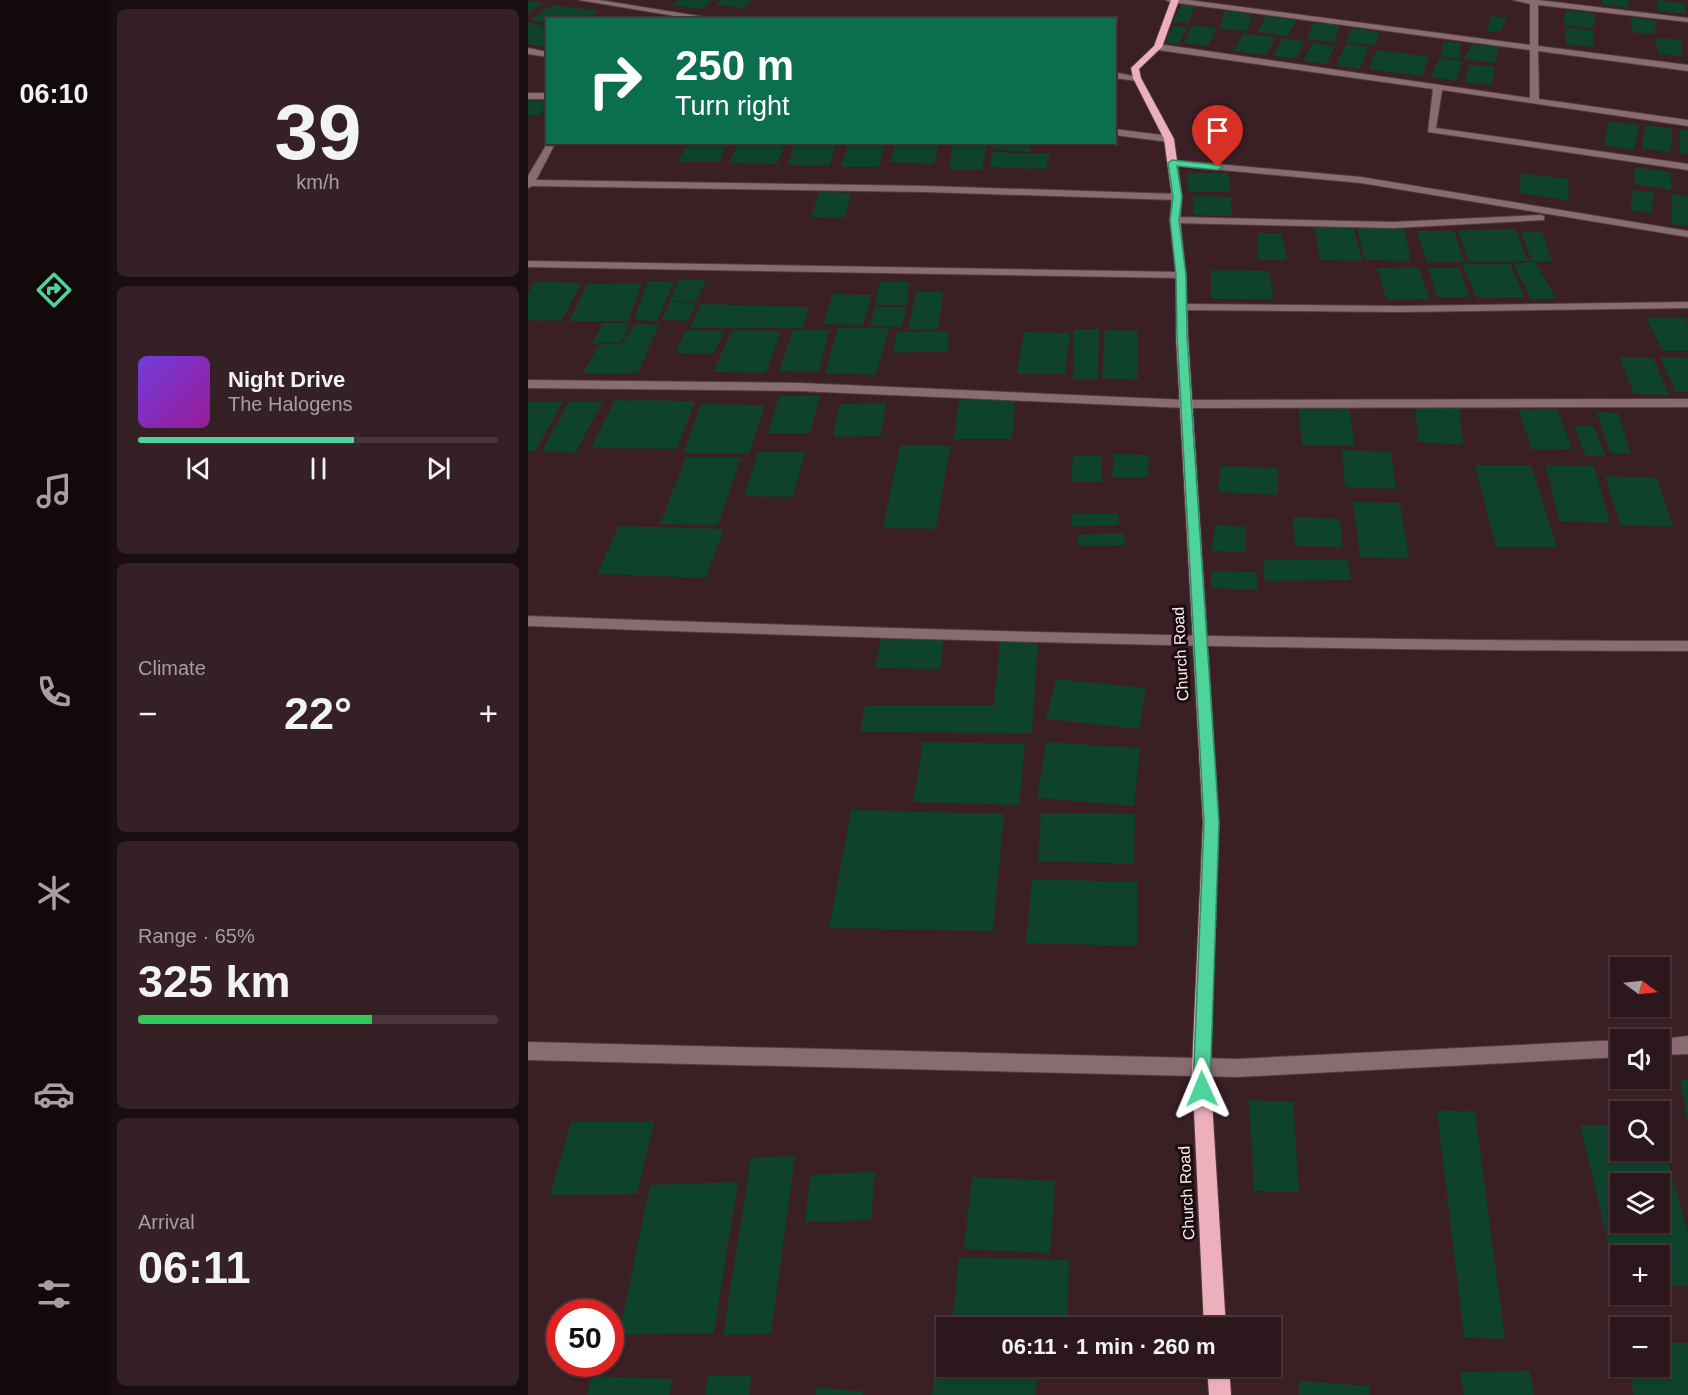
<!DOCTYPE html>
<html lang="en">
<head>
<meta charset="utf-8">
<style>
  body { margin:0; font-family:Helvetica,sans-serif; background:#342025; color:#f1f3f6; height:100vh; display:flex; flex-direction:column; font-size:22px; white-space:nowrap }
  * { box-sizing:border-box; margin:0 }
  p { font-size:20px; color:#a69fa3 }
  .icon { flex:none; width:33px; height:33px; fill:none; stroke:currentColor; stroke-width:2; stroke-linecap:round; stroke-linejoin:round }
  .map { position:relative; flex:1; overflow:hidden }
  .drawer { display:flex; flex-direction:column; gap:9px; padding:9px; background:#180d0f; width:420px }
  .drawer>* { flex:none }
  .guide { position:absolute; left:18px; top:18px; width:570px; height:126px; border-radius:0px; box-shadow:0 2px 4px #0004,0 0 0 2px #48363b; background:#0b6e4f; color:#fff; overflow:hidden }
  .needle { width:39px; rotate:105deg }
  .fabs { position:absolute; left:1082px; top:957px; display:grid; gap:12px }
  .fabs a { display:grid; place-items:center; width:60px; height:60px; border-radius:0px; background:#2c171c; box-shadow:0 2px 4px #0004,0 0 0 2px #48363b; font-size:30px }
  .speed { position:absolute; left:18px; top:1299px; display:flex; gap:12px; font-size:30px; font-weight:700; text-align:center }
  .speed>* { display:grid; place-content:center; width:78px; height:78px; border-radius:50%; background:#2c171c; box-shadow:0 2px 4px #0004,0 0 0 2px #48363b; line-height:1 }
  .speed .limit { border:9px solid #d22; background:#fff; color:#111 }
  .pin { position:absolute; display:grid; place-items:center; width:51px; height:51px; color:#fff; margin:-62px -26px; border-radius:50% 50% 50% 0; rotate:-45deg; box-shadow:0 0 6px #0007 }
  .pin .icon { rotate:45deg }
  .me { position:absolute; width:66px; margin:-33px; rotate:359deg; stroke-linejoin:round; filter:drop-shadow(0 0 4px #0008) }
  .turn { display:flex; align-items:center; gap:21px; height:126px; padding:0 30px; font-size:27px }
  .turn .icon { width:78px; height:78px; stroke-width:2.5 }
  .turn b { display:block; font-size:42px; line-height:51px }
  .big { font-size:45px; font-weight:700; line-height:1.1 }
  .drawer .widget { flex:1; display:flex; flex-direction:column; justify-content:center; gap:9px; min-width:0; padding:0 21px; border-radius:9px; background:#342025 }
  .drawer .dial { align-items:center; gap:0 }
  .dial b { font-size:78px; line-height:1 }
  .song { display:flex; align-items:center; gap:18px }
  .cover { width:72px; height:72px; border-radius:9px; background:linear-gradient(135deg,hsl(260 70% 55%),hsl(300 70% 35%)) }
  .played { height:6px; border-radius:3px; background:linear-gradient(90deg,#4ed39a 60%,#48363b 60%) }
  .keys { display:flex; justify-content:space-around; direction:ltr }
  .heat { display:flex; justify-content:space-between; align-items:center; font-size:33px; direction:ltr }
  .charge { height:9px; border-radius:4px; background:linear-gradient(90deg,#34c759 65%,#48363b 0) }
  .trip { position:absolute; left:408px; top:1317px; width:345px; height:60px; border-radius:0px; background:#2c171c; box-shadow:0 2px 4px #0004,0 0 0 2px #48363b; font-weight:700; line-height:60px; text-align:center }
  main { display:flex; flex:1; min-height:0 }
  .tabs { display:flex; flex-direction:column; width:108px; justify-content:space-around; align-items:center; background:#12090b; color:#a69fa3 }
  .tabs .icon { width:42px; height:42px }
  .tabs .on { color:#4ed39a }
  .tabs b { font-size:27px; color:#f1f3f6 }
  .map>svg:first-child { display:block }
</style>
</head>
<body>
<main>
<nav class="tabs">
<b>06:10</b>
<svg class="icon on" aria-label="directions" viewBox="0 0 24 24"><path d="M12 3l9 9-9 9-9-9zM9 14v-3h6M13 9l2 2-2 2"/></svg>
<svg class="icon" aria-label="music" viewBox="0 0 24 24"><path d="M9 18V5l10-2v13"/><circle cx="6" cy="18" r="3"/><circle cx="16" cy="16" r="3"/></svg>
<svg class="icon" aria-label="phone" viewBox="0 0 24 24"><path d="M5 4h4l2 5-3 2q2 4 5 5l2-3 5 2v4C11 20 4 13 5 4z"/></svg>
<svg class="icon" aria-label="climate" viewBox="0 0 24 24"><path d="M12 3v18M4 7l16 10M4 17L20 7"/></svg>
<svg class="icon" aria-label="car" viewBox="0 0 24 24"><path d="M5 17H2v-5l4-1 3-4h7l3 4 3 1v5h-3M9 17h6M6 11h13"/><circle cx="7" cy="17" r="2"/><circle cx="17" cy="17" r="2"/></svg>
<svg class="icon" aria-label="filters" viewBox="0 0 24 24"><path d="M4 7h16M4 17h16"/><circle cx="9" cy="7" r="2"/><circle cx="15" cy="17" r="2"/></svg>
</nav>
<section class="drawer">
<div class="widget dial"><b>39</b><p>km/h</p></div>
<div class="widget">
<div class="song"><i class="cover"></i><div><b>Night Drive</b><p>The Halogens</p></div></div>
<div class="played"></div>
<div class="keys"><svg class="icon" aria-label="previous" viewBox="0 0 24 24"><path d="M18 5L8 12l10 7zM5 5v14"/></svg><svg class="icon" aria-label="pause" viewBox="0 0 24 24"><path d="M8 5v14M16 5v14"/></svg><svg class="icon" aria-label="next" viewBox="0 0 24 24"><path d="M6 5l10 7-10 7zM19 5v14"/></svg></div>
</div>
<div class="widget"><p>Climate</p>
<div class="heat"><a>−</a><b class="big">22°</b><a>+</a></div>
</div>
<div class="widget"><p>Range · 65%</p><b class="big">325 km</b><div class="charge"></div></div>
<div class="widget"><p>Arrival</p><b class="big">06:11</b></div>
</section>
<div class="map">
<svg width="1160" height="1395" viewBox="0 0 1160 1395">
  <rect width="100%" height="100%" fill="#3a1f25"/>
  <g fill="#0e422c" fill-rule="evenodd">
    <path d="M150 0H184L175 9 143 5Z"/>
    <path d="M193 0H224L216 8 188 5Z"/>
    <path d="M1073 0H1101L1099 8 1074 4Z"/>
    <path d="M1129 0 1157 3 1159 14 1130 11Z"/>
    <path d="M0 1 16 3 0 13Z"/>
    <path d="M24 5 71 11 60 20H20V22L2 20Z"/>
    <path d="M653 5 667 6 660 23 645 22Z"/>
    <path d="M1038 10 1068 14 1065 28 1035 25Z"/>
    <path d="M696 11 724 13 720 31 692 29Z"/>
    <path d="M738 16 769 20 760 36 729 32Z"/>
    <path d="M963 16 979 18 972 32 959 31Z"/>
    <path d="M1103 17 1129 21 1126 34 1104 32Z"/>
    <path d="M0 23 20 26V43L14 47 0 44Z"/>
    <path d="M785 23 811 25 807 42 779 39Z"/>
    <path d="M664 25 688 28 681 46 656 43Z"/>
    <path d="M645 26 659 27 651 44 637 42Z"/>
    <path d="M1037 27 1066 31 1065 47 1038 44Z"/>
    <path d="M823 28 852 32 847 45 818 42Z"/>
    <path d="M715 34 747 37 739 55 706 51Z"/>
    <path d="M754 38 777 41 768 59 745 56Z"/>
    <path d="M1127 38 1154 40V56L1131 54Z"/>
    <path d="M916 41 934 43 931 59 912 56Z"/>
    <path d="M784 43 807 46 799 64 776 61Z"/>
    <path d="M818 44 841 47 832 69 808 65Z"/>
    <path d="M944 44 972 47 966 63 936 59Z"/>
    <path d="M848 50 901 57 894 76 841 69Z"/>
    <path d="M911 58 935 61 928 81 903 77Z"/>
    <path d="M941 64 967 67 963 85 937 82Z"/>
    <path d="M0 100 20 101V104L12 115H0Z"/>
    <path d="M1080 121 1111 125 1106 150 1076 145Z"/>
    <path d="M1117 125 1144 129 1143 152 1114 149Z"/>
    <path d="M1152 129 1160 130V154L1152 153Z"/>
    <path d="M161 142H199L191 162H149Z"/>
    <path d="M210 142H258L249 164 201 163Z"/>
    <path d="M267 142H308L302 165H260Z"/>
    <path d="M321 142H357L351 167H313Z"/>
    <path d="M368 142H411L406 164 362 162Z"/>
    <path d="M425 142H460L454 170H421Z"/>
    <path d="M465 142H503L502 152 465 149Z"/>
    <path d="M464 152 487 153H522L518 169 462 167Z"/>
    <path d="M1107 167 1143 172V190L1106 184Z"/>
    <path d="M659 173H700L703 192H660Z"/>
    <path d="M993 173 1041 179 1040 200 991 193Z"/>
    <path d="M1105 190 1126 193 1123 213 1102 210Z"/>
    <path d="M291 192 324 193 316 218 283 217Z"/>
    <path d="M1144 194 1160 196V226L1144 224Z"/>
    <path d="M665 196 703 197 704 216 665 215Z"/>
    <path d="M787 227H825L834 261 792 260Z"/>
    <path d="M829 228H876L883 261 837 260Z"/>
    <path d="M987 229 1000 261H941L930 230Z"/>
    <path d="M889 231H926L936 262H899Z"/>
    <path d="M993 232H1014L1024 261H1004Z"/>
    <path d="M730 233H753L759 260H730Z"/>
    <path d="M1007 262 1028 299H1003L986 264Z"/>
    <path d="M934 264H982L997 298H949Z"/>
    <path d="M890 267 902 299 859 300 849 268Z"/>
    <path d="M900 268H931L941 297H909Z"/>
    <path d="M683 270 741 271 746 299H683Z"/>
    <path d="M151 279 178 280 168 302 142 301Z"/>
    <path d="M7 281 53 283 33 321 0 320V293Z"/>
    <path d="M120 281H146L129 321 106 320Z"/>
    <path d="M352 281 381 282 379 305H347Z"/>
    <path d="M114 283 100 321H41L59 284Z"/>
    <path d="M388 292H415L410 329 380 330Z"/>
    <path d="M305 294 344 295 335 325 295 324Z"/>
    <path d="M142 302 168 303 160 321 134 320Z"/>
    <path d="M173 304 281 307 275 328H162Z"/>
    <path d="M347 307H379L374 327 342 326Z"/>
    <path d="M1118 318H1157L1160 325V351H1135Z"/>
    <path d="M75 323H102L93 342 64 344Z"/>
    <path d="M107 324 131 325 110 373H55L71 345 94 343Z"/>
    <path d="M310 328H361L348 375 297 373Z"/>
    <path d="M545 329H571L570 380 545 379Z"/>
    <path d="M158 330 196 331 185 354 147 353Z"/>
    <path d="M204 330 253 331 238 373 185 372Z"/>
    <path d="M265 330H301L291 372 251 371Z"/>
    <path d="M577 330 610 331V380L574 378Z"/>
    <path d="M420 331 421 351 365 353 369 332Z"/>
    <path d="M496 332 542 333 537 374H489Z"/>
    <path d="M1091 357 1125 358 1141 395 1106 394Z"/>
    <path d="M1132 357 1160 358V392H1148Z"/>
    <path d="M251 396H292L282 433H240Z"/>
    <path d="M87 400 167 401 149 449 63 448Z"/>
    <path d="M431 400H487L484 439H426Z"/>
    <path d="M0 401 35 402 7 451H0Z"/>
    <path d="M41 401 75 402 47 453 14 451Z"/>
    <path d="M358 403 353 436 305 437 311 404Z"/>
    <path d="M887 403 931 406 935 445 890 442Z"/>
    <path d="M173 404 237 405 221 454 155 453Z"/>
    <path d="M770 405 821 406 827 446 774 445Z"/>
    <path d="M990 409H1029L1044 449 1004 450Z"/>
    <path d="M1069 412 1090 413 1103 454 1082 453Z"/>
    <path d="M1046 426H1065L1078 456H1058Z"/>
    <path d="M372 445 422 446 408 529 355 528Z"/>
    <path d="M814 450 863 452 868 489 817 487Z"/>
    <path d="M230 452H277L265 497 216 496Z"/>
    <path d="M586 454 621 455 620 478 584 477Z"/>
    <path d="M545 455 574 456 573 482H543Z"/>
    <path d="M158 457 213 458 190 525 132 524Z"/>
    <path d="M947 465H1003L1029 547H968Z"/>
    <path d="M1018 465 1066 466 1082 523 1031 521Z"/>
    <path d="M692 466 750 468V495L690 492Z"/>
    <path d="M1077 476 1129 478 1145 527 1092 525Z"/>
    <path d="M825 502 872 503 881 559 832 557Z"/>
    <path d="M590 513 591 525 544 527V514Z"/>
    <path d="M765 517 812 519 814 547 767 546Z"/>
    <path d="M687 525 718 527V552L684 551Z"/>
    <path d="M91 526 196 529 178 578 69 574Z"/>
    <path d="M596 533 597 545 550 546V535Z"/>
    <path d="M735 560H819L823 580 737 581Z"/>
    <path d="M683 571 729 572 730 590 683 588Z"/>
    <path d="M353 638H416L412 669 347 668Z"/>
    <path d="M472 639 510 640 504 733 332 732 337 705H466Z"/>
    <path d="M528 679 618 688 611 729 518 719Z"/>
    <path d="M395 742 497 744 491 805 385 802Z"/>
    <path d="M518 742 612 748 606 806 509 798Z"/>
    <path d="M323 810 476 814 465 931 301 928Z"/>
    <path d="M513 813 607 814 606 864 510 861Z"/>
    <path d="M504 879 609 882V946L498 943Z"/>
    <path d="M1160 1079V1118H1159L1152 1080Z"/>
    <path d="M721 1100 765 1102 771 1192 726 1191Z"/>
    <path d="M909 1110 947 1112 977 1339 936 1337Z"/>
    <path d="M126 1121 109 1194 22 1195 43 1122Z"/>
    <path d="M1052 1125H1092V1150H1131L1132 1133 1160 1233V1286H1131V1256H1092L1091 1287ZM1092 1184H1131V1222H1092Z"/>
    <path d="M267 1156 243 1334 195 1335 223 1158Z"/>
    <path d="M347 1172 343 1220 277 1222 282 1175Z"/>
    <path d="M444 1177 527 1181 522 1253 436 1249Z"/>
    <path d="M210 1182 186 1333 91 1335 122 1185Z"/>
    <path d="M431 1257 541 1260 539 1328H424Z"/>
    <path d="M1131 1343H1160V1395H1106L1100 1366H1131Z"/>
    <path d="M1002 1371 1006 1395H936L932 1372Z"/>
    <path d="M407 1372 509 1377 508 1395H404Z"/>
    <path d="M224 1375 221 1395H177L180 1376Z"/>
    <path d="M64 1376 145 1379 141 1395H59Z"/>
    <path d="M771 1381 841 1386V1395H771Z"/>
    <path d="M289 1387 336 1392 335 1395H288Z"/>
  </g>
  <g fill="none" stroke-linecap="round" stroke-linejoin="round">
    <g stroke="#553c41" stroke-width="2">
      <g id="minor">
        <path d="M51 0H71L195 20H171Z"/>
        <path d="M638 0H660L1002 45V4L985 0H1010L1160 18V22L1010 5V46L1160 65V71L1010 51 1011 99 1160 120V126L914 90 908 128 1160 164V170L900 132 905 89 630 50 626 47 630 44 1002 98V50L642 2Z"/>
        <path d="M0 48 20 52V57L0 54Z"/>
        <path d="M586 72 613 78 609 81 586 78Z"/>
        <rect x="0" y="93" width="20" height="6"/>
        <path d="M586 129 641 136 646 139 641 142 586 135Z"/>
        <path d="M20 142H28L8 180 398 186 649 194 654 197 649 200 398 192 4 186 0 188V176Z"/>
        <path d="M644 160 833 177 1160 231V237L833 183 641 165V161Z"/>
        <path d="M1012 215 1016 216V220L865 228 647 223 642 220 647 217 865 222Z"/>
        <path d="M0 261 653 272 658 275 653 278 0 267Z"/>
        <path d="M1160 302V308L872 312 654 310 648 307 654 304 872 306Z"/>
        <path d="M0 380 271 383 658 400 1160 399V407L658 408 271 391 0 388Z"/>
        <path d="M0 616C387 630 773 641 1160 641V651C773 651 387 640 0 626Z"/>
        <path d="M1160 1036V1054L1131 1055V1040H1126Z"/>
        <path d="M1092 1040V1057L709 1077 0 1060V1042L709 1059Z"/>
      </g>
    </g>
    <g stroke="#553c41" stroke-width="2">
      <g id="major">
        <path d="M643 0H651L634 47 611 69 613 78 646 139 654 197 652 220 658 275 660 336 691 823 682 1068 698 1328H676L664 1068 675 823 648 336V275L642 220 644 197 636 139 605 78 603 68 626 46Z"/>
        <path d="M679 1366H701L703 1395H681Z"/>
      </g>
    </g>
    <use href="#minor" fill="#896c72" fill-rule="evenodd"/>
    <use href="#major" fill="#ecb0bc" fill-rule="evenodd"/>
  </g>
  <path fill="#4ed39a" stroke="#338964" stroke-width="1.5" d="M644 160 690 165 695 167 690 170 649 166 654 197 651 220 658 275 659 336 691 823 682 1089 680 1095 674 1097 667 1095 665 1089 676 823 649 336 648 275 642 220 645 197 640 163Z"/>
  <g text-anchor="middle" stroke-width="6" stroke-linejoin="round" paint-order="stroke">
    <g font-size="16" fill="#fdedf0" stroke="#190d0f">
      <text transform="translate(652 654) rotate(-93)" y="6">Church Road</text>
      <text transform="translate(658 1193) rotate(-93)" y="6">Church Road</text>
    </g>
  </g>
</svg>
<div class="fabs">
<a><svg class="needle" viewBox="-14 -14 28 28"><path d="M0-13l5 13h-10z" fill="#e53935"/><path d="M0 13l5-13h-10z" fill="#a69fa3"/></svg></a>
<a><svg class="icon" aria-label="sound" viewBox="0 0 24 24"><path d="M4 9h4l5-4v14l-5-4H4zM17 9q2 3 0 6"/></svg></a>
<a><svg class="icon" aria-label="search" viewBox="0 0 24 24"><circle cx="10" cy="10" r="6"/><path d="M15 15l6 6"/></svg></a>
<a><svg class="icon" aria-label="layers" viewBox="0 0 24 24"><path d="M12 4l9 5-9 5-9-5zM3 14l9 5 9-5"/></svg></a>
<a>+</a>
<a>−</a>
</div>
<div class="speed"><div class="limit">50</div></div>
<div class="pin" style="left:690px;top:167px;background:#d93025"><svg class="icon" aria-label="arrive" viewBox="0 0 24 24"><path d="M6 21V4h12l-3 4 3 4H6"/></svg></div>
<svg class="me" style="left:674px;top:1089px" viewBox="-20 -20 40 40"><path d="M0-17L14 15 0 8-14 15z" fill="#4ed39a" stroke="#fff" stroke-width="4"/></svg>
<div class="trip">06:11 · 1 min · 260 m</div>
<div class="guide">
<div class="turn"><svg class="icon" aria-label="right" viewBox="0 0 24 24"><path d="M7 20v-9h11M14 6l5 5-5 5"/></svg><div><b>250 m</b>Turn right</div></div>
</div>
</div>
</main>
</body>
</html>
